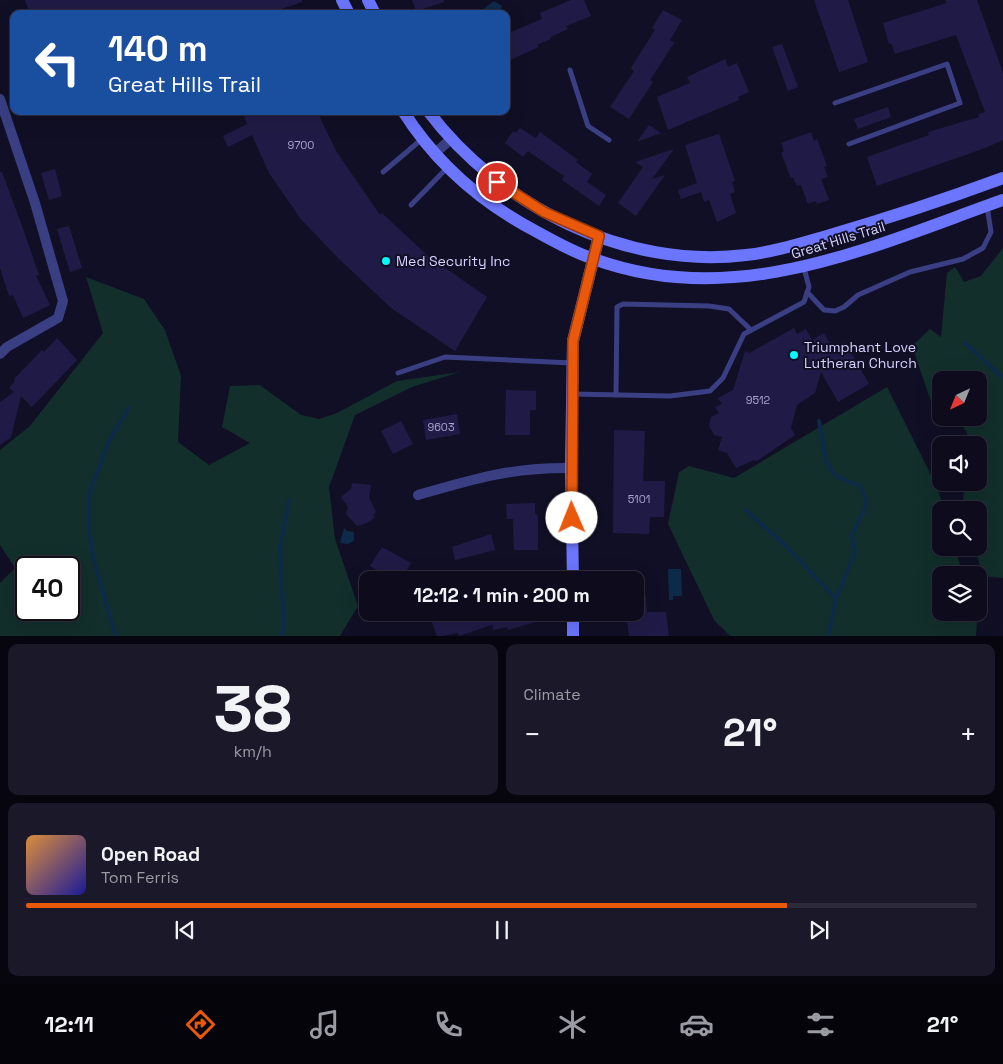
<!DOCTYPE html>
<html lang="en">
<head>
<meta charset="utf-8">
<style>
  body { margin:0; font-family:"Space Grotesk",sans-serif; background:#1b1929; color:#f1f3f6; height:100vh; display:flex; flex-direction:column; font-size:19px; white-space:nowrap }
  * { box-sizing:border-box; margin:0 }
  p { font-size:16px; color:#9a9ba3 }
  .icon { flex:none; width:28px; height:28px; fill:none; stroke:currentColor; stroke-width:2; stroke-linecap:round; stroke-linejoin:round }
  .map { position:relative; height:636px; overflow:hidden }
  .details { display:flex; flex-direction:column; gap:8px; padding:8px; background:#07060f; flex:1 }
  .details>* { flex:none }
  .top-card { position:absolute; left:10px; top:10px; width:500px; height:105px; border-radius:10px; box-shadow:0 5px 20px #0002,0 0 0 1px #2d2b3b; background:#1a4fa0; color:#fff; overflow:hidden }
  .needle { width:32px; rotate:223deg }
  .tools { position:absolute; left:932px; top:371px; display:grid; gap:10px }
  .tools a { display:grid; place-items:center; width:55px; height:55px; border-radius:10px; background:#0d0b1c; box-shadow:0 5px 20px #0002,0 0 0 1px #2d2b3b; font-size:25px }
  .speed { position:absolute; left:15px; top:556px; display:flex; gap:10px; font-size:25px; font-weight:700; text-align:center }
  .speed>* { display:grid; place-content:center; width:65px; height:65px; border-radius:50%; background:#0d0b1c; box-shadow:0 5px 20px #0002,0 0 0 1px #2d2b3b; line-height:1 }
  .speed .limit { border:2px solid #111; border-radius:8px; background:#fff; color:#111 }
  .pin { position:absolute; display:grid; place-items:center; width:42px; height:42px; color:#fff; margin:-21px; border:2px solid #fff; border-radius:50%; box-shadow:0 1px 5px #0007 }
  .me { position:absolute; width:55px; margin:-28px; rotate:359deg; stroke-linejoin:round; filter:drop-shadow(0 0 4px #0008) }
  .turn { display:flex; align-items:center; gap:18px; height:105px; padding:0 15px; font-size:22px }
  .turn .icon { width:65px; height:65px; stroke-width:2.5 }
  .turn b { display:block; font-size:35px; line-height:42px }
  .big { font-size:38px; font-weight:700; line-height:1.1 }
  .details .card { flex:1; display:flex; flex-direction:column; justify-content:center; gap:8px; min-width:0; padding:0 18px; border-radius:10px; background:#1b1929 }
  .details .dial { align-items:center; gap:0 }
  .dial b { font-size:65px; line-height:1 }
  .song { display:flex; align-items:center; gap:15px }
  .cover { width:60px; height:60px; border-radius:8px; background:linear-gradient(135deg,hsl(30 70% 55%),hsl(240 70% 35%)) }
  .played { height:5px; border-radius:2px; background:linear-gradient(90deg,#ea580c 80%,#2d2b3b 80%) }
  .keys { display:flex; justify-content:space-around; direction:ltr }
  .heat { display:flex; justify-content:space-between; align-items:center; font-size:28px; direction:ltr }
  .details .tiles { flex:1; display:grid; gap:8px; grid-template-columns:1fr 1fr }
  .card:last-child { grid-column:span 2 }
  .trip { position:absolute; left:359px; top:571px; width:285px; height:50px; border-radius:10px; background:#0d0b1c; box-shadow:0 5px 20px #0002,0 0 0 1px #2d2b3b; font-weight:700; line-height:50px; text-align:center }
  .tabs { display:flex; height:80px; justify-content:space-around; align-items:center; background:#05040b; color:#9a9ba3 }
  .tabs .icon { width:35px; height:35px }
  .tabs .selected { color:#ea580c }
  .tabs b { font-size:22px; color:#f1f3f6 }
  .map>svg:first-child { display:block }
</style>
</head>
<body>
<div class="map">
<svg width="1003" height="637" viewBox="0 0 1003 637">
  <rect width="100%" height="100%" fill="#110f25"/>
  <g fill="#122f2b" fill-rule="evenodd">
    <path d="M1003 248V578L983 576 975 548H979V510H964L963 508 964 483 979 482V445H966L967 433 960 422 939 425 912 346 930 329 941 337 947 273 955 267 964 282 981 276ZM941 380H979V418H941Z"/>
    <path d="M86 277 144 299 165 330 181 376 178 442 209 465 250 443 222 427 230 386 260 385 301 415 319 419 337 413 397 381 460 372 412 387 355 415 329 487 335 539 358 606 340 636H0V583L15 568 0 545V450L30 426 103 333ZM26 568H69V610H26Z"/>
    <path d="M887 387 937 487 944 510H941V548H955L963 575H941V612L974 613 977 622 976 636H730L714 620 668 524 679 472 689 466 734 478Z"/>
  </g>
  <g fill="#0e2a49">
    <path d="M494 1 502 6 498 14H477Z"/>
    <path d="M344 528 347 531 354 532V541L348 544 340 543Z"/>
    <path d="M668 569H681L682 596H673V600H669Z"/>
  </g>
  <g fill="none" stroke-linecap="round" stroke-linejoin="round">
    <g stroke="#0e2a49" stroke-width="4">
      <path d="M965 343 1003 378"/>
      <path d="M819 421 826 462 836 476 860 486 865 497V508L852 535 855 552 836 599 828 637"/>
      <path d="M746 510 786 546 836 599"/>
      <path d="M116 637 93 557 90 535V491L109 441 129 407"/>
      <path d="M279 637 284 628 280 548 289 500"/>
    </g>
  </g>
  <g fill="#201b46">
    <path d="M25 0H302V2L267 14H30Z"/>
    <path d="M412 0H444V2L416 11Z"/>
    <path d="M571 0H584L591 16 566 26 568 29 550 37 551 39 537 45 539 47 506 62V34L542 19 540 13Z"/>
    <path d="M814 0H848L868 62 839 72Z"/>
    <path d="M945 0H977L1003 73V140L985 148 877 186 867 157 929 135 928 132 979 117 978 114 985 112 956 35 895 54 891 43 889 44 883 23 947 3Z"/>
    <path d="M663 10 682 20 670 40 674 43 650 80 653 82 629 119 610 107 634 71 631 68 655 30 652 28Z"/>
    <path d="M782 44 798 87 788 91 772 47Z"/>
    <path d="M725 59 728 67 737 63 749 92 738 97 739 100 668 130 657 97 690 83 687 77Z"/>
    <path d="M888 107 891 117 858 129 854 119Z"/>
    <path d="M242 111H317L336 151 380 215 382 213 428 256 487 297 455 351 391 308 336 256 300 218 269 173 252 135 228 147 223 136 247 124Z"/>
    <path d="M649 125 661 133 637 142Z"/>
    <path d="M520 128 536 138 540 132 578 160 576 162 592 174 587 182 606 195 599 206 562 180 564 176 528 151 523 157 505 143 513 131 516 133Z"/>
    <path d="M811 132 814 141 817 139 827 166 824 167 828 177 821 179 829 200 817 204 816 201 808 204 801 185 797 186 793 177 791 178 781 153 784 151 781 143Z"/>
    <path d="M719 134 735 181 732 182 735 192 730 194 736 213 717 222 709 200 704 202 701 192 681 199 678 190 697 183 685 145Z"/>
    <path d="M674 149 652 179 665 175 636 216 618 203 643 167 635 162Z"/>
    <path d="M55 169 62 196 49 200 41 173Z"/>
    <path d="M0 172H2L26 237 39 275 36 276 50 305 23 318 13 295 9 296 0 268Z"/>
    <path d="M69 226 82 268 70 272 57 229Z"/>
    <path d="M794 328 797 334 806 329 812 340 824 333 833 349 845 342 869 384 838 402 821 372 815 393 797 405 791 428 795 435 757 461 754 460 736 468 727 453 718 450 722 437 714 435 709 426 711 417 719 413 715 407 722 404 718 398 733 390 745 351 749 353Z"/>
    <path d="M57 338 77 360 32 407 21 396 11 437 0 445V402L14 392 9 388 15 381 14 379 42 350 44 352Z"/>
    <path d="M506 390 536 391V410H530V435H505Z"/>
    <path d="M457 414 460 434 426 440 423 420Z"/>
    <path d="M401 421 413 444 393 454 381 431Z"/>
    <path d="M614 430 645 431 643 481H665L664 517H650L649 534 613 533Z"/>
    <path d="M352 483 371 485 369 498 376 512 373 515 375 517 367 523 357 526 346 514 348 507 341 497 351 489Z"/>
    <path d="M535 503V514L538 515V550H514L513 519H507L506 504Z"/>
    <path d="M491 534 495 550 455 560 452 547Z"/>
    <path d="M382 547 411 563 401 580H386L388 577 370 566Z"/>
    <path d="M646 596 647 612H666L669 637H629L626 612H635V597Z"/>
    <path d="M449 612H555L556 616 508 630 507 627 493 630 492 625 459 636 458 633 437 637 431 619Z"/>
  </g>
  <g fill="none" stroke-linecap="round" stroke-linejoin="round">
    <g stroke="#3a3f83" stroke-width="5">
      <path d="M570 70 588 126 609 140"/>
      <path d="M835 103 947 64 960 103 849 144"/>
      <path d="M383 172 422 139"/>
      <path d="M411 205 447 168"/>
      <path d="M807 292 824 310 835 311 844 307 858 295 910 272 963 259 983 248 991 232 987 206"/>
      <path d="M398 373 445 357 572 363"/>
      <path d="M572 394 670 396 710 391 723 378 744 334 804 302 809 287 804 268"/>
      <path d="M616 395 617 307 623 304 709 306 729 309 751 330"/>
    </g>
    <g stroke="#3a3f83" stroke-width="10">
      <path d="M0 99 35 203 63 301 58 318 7 347 0 354"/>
      <path d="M434 154 451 139"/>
      <path d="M418 495C473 479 513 467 571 468"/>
    </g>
    <g stroke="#6b75fd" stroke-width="12">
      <path d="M342 0 349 14"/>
      <path d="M368 0 375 14"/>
      <path d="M403 111C437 165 483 204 539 233 557 243 575 253 594 259 736 311 870 247 1003 200"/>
      <path d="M428 111C500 206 625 270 746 255 774 252 802 243 830 235 889 218 946 199 1003 178"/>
      <path d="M573 580 571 468 573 341 599 236"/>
      <path d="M573 612V637"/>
    </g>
  </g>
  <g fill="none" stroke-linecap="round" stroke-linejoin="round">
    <g stroke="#983908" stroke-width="12">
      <path id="route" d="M497 182 544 212 599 236 573 341 572 518"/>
    </g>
    <use href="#route" stroke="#ea580c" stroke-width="9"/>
  </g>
  <g fill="#03fafb" stroke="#110f25" stroke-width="2">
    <circle cx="386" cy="261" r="5"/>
    <circle cx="794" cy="355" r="5"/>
  </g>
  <g text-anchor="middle" stroke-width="4" stroke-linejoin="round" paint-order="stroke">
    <g font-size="11" fill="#a7a5d1">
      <text x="301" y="149">9700</text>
      <text x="758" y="404">9512</text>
      <text x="441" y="431">9603</text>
      <text x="639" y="503">5101</text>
    </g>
    <g font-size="14" fill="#d4d3ff" stroke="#110f25">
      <text transform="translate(838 240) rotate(-17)" y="5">Great Hills Trail</text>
    </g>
    <g font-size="14" fill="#d4d3ff" stroke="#110f25" text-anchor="start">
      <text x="396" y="266">Med Security Inc</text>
      <text x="804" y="352">Triumphant Love<tspan x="804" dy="16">Lutheran Church</tspan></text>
    </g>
  </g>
</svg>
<div class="tools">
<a><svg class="needle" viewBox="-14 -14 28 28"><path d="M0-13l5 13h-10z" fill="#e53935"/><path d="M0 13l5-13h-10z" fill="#9a9ba3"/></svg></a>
<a><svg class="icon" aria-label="sound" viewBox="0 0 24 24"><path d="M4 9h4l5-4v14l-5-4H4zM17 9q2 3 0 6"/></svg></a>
<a><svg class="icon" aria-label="search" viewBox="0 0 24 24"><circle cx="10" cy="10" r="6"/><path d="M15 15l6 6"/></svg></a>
<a><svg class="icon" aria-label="layers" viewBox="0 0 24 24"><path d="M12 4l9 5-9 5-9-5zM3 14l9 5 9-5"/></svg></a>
</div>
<div class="speed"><div class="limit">40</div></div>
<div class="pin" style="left:497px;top:182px;background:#d93025"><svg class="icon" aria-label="arrive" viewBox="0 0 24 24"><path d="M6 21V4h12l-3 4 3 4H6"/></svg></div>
<svg class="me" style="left:572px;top:518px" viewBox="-20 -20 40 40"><circle r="19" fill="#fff"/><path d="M0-13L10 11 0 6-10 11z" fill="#ea580c"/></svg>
<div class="trip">12:12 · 1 min · 200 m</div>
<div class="top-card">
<div class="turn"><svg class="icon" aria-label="left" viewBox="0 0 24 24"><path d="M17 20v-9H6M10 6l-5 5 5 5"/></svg><div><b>140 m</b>Great Hills Trail</div></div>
</div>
</div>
<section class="details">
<div class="tiles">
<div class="card dial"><b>38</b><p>km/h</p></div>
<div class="card"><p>Climate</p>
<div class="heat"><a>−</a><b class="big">21°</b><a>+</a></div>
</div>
<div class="card">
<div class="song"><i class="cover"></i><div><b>Open Road</b><p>Tom Ferris</p></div></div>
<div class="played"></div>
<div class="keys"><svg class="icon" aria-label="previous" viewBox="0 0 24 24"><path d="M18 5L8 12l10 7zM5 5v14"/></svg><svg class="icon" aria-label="pause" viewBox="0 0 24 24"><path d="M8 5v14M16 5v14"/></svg><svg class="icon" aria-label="next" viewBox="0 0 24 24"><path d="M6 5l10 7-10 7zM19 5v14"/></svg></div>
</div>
</div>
</section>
<nav class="tabs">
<b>12:11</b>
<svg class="icon selected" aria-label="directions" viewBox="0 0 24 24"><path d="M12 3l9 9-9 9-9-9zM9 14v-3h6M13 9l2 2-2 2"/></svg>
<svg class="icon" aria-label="music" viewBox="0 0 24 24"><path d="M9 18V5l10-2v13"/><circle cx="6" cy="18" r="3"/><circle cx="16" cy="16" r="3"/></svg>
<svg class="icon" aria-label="phone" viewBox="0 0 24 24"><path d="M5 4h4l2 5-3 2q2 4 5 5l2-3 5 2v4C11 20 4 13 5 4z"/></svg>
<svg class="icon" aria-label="climate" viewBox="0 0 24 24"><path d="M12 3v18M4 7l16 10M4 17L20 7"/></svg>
<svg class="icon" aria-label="car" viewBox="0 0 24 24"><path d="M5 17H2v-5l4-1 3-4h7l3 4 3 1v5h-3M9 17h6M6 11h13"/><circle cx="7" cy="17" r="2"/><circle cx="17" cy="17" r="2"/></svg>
<svg class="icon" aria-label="filters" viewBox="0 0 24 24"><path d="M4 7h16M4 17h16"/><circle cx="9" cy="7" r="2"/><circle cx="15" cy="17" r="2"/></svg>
<b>21°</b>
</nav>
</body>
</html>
